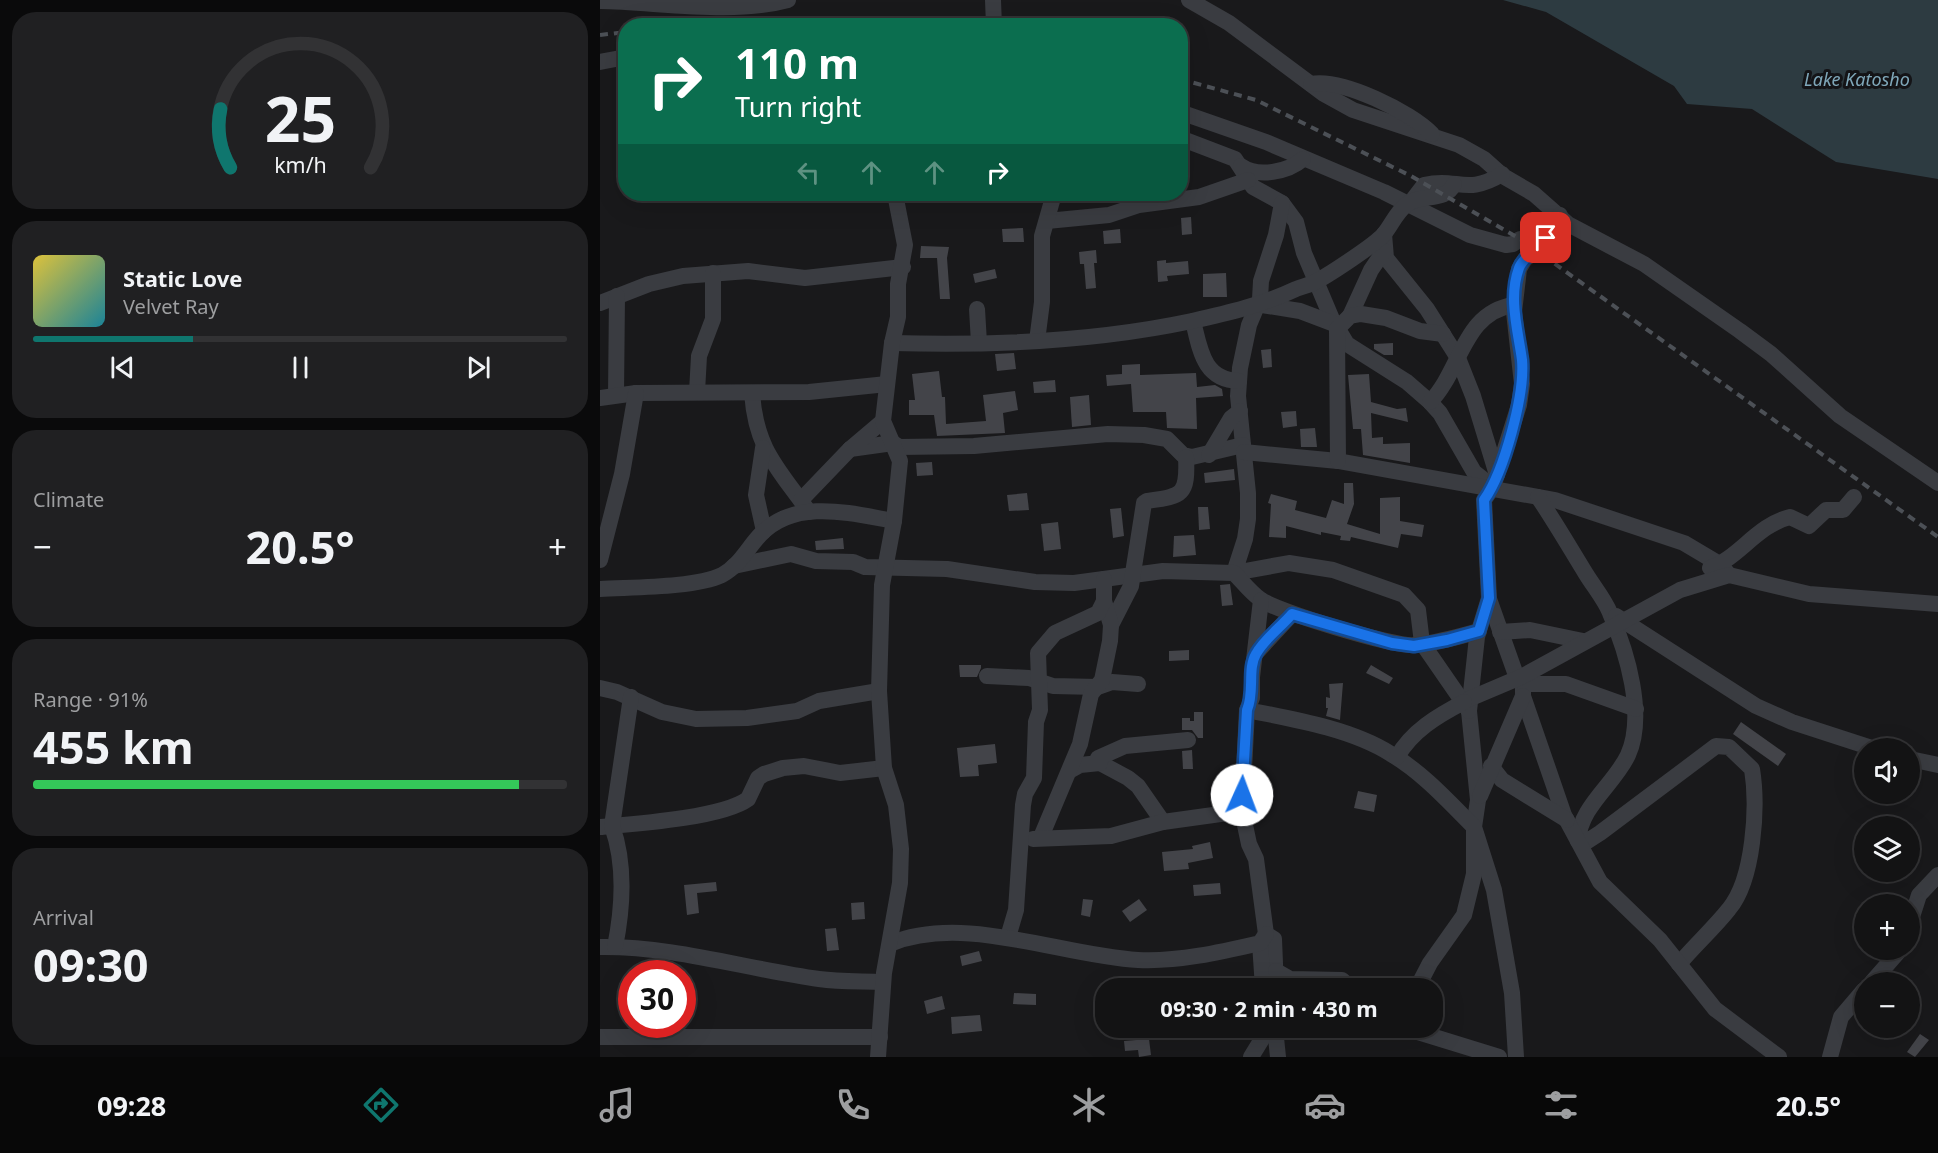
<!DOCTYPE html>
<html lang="en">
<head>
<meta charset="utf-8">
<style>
  body { margin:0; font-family:"Noto Sans",sans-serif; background:#202022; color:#f1f3f6; height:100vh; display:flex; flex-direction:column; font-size:22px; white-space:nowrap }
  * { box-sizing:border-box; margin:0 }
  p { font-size:20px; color:#9d9ea0 }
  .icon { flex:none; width:33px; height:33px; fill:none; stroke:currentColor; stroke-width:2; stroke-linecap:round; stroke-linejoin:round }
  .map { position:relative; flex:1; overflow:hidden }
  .details { display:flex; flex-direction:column; gap:12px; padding:12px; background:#0a0a0b; width:600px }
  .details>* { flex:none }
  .hud { position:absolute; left:18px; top:18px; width:570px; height:183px; border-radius:24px; box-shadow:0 6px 24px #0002,0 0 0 2px #323234; background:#0b6e4f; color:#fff; overflow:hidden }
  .buttons { position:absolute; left:1254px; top:738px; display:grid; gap:12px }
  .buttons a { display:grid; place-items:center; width:66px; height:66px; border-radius:50%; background:#131314; box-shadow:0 6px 24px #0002,0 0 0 2px #323234; font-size:30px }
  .speed { position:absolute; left:18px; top:960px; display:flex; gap:12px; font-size:30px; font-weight:700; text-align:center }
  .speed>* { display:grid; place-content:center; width:78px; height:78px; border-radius:50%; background:#131314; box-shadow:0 6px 24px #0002,0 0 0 2px #323234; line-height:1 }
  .speed .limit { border:9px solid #d22; background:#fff; color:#111 }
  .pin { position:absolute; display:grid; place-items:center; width:51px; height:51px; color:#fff; margin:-26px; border-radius:12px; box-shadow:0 3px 9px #0006 }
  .me { position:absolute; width:66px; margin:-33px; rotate:2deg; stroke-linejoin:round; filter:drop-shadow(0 0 4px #0008) }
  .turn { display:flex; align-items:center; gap:21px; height:126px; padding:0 18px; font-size:27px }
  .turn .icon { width:78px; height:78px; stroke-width:2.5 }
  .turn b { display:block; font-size:42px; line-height:51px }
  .lanes { display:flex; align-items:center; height:57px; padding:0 18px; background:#0003; justify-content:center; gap:30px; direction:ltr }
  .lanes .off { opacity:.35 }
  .big { font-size:45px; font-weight:700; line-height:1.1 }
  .details .widget { flex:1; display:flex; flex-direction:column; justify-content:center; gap:9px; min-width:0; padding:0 21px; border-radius:24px; background:#202022 }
  .details .dial { align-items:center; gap:0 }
  .dial svg { height:156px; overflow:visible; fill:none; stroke:#323234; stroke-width:7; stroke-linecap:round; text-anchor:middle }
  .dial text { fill:#f1f3f6; stroke:none }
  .song { display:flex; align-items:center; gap:18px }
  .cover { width:72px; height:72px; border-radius:9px; background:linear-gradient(135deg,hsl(50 70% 55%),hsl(190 70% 35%)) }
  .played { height:6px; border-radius:3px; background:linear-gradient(90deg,#0f766e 30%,#323234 30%) }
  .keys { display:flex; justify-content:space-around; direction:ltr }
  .heat { display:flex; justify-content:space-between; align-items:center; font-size:33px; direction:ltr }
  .charge { height:9px; border-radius:4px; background:linear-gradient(90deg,#34c759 91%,#323234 0) }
  .trip { position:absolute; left:495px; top:978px; width:348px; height:60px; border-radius:24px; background:#131314; box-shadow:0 6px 24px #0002,0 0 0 2px #323234; font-weight:700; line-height:60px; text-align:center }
  .menu { display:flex; height:96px; justify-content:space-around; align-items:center; background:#080808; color:#9d9ea0 }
  .menu .icon { width:42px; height:42px }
  .menu .selected { color:#0f766e }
  .menu b { font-size:27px; color:#f1f3f6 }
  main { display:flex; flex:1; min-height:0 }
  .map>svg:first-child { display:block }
</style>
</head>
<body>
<main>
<section class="details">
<div class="widget dial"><svg viewBox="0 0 100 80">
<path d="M14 69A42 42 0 1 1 86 69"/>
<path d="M14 69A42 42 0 0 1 9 39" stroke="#0f766e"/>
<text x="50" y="56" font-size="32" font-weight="700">25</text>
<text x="50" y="72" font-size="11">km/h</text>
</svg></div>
<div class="widget">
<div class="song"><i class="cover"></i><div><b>Static Love</b><p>Velvet Ray</p></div></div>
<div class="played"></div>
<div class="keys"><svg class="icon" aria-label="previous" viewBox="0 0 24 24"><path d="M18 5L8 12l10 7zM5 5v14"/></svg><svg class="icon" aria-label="pause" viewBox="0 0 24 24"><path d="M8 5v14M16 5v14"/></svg><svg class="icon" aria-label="next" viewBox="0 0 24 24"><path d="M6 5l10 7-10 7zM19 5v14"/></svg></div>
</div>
<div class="widget"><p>Climate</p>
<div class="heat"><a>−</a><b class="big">20.5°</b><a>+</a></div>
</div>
<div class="widget"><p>Range · 91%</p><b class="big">455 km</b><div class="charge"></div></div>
<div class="widget"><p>Arrival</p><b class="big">09:30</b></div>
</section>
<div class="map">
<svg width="1338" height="1057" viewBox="0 0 1338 1057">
  <rect width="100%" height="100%" fill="#19191b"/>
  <path fill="#2d3b41" d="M903 0H1338V179L1236 162 1152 109 1087 104 1074 86 946 12Z"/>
  <g fill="#434449">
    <path d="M591 217 592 234 582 235 581 218Z"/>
    <path d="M423 228 424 242H403L402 229Z"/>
    <path d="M520 229 521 243 504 244 503 231Z"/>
    <path d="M321 246 349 247 347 258 350 299H340L337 258H320Z"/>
    <path d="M496 250 497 263H494L496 288 486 289 484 264H480L479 252Z"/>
    <path d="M566 260V263L588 261 589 274 567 276 568 281 558 282 557 261Z"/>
    <path d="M395 269 397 278 375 283 373 274Z"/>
    <path d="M626 273 627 297H603V274Z"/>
    <path d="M793 343V355H784L774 349V344Z"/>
    <path d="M671 349 672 367 663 368 661 350Z"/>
    <path d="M414 353 416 369 397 371 395 354Z"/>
    <path d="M540 364V375L596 373 597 387 615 385 622 389 623 396 596 398 597 429 567 428 566 412H533L531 384 507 386 506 375 522 374V365Z"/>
    <path d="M339 371 342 397H345L346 424 386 421 383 395 415 391 418 410 403 413 405 433 337 436 334 415H309V400H315L312 374Z"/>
    <path d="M769 374 771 402 797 409 806 408 808 422 771 413 772 438 783 437V444L810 443V463L763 455 761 429H753L748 375Z"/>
    <path d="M455 380 456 392 434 393 433 382Z"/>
    <path d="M489 395 491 425 472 427 470 397Z"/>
    <path d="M696 411 697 426 683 428 681 412Z"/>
    <path d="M715 428 717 447H701L700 429Z"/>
    <path d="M332 462 333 475 317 476 316 463Z"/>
    <path d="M634 469 635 480 605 483 604 473Z"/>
    <path d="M744 483H753L754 504 747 524 780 534V498L800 497V521L824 525 822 537 801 534 798 548 751 537 750 541 740 540 741 536 721 532V535L686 526V538L669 537 671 504 668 503 671 494 697 501 695 510 726 518 732 500 744 504Z"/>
    <path d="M427 493 429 510 409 511 407 495Z"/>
    <path d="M598 507H608L610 529 599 530Z"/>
    <path d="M521 508 524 536 513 538 510 509Z"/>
    <path d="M458 522 461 549 444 551 441 524Z"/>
    <path d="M594 535 596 555 573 557 574 536Z"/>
    <path d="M243 538 244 549 216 550 215 541Z"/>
    <path d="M630 584 633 605 622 606 620 585Z"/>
    <path d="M589 650V660L569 661V651Z"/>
    <path d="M359 665H381V668L377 677H360Z"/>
    <path d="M771 665 793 678 789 684 766 673Z"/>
    <path d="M743 683 740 720 726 716 728 708H726V697L730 698 729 684Z"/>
    <path d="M594 712H603V738H598L592 730H582V718H590V721H594Z"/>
    <path d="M1141 722 1186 754 1178 766 1133 734Z"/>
    <path d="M395 744 397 763 378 765 379 776 360 777 357 748Z"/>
    <path d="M592 750 593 769H583L582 751Z"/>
    <path d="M758 791 777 795 774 812 754 808Z"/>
    <path d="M610 842 613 858 588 863 589 869 564 871 562 852 593 849 592 846Z"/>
    <path d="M116 882 117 891 97 893 99 913 87 915 84 885Z"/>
    <path d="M620 883 621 894 594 896 593 885Z"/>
    <path d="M483 899 493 900 490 917 481 915Z"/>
    <path d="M539 899 547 910 530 922 522 911Z"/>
    <path d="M264 902 265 919 252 920 251 903Z"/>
    <path d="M236 928 239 950 227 951 225 929Z"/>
    <path d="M379 951 382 961 362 966 360 956Z"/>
    <path d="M414 993 436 994V1005L413 1004Z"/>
    <path d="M342 996 345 1009 327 1014 324 1001Z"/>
    <path d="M380 1015 382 1031 352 1034 351 1017Z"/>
    <path d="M1270 1028H1295L1285 1040Z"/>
    <path d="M1320 1034 1329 1040 1315 1057 1307 1052Z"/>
    <path d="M549 1039 551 1055 539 1057 538 1050 525 1051 524 1041Z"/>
  </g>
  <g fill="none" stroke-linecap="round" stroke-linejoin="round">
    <g stroke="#3a3c41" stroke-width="16">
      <path d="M393 0 394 26"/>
      <path d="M589 0 629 23 724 94 753 110 859 145 884 159 903 176 934 194 968 224 1044 264 1140 331 1171 354 1240 416 1338 483"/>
      <path d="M0 1C58 2 133 15 188 0"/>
      <path d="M0 62 26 57"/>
      <path d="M711 84C742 78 811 112 832 134"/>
      <path d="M580 112 666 142 784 192 870 235 906 245 913 244 920 239"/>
      <path d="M580 138 635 159 653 187 682 203 696 222 704 253 732 319 747 344 807 382 830 402 840 413 874 472 893 487 884 500 889 598 877 637 869 711 878 800 874 827 894 890 912 993 916 1057"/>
      <path d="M641 166C658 178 688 172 703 159"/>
      <path d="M811 202 824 185C858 177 866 196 902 174"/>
      <path d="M682 203 676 235 661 281 660 299 649 325 640 368 638 396 648 493V519L645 539 634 573 689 563 733 570 804 595 818 610 822 643 869 711"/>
      <path d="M447 221 509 215 539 205 599 197 648 180"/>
      <path d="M784 234 786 258 827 309 858 358 873 396 897 475"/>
      <path d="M0 303 49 284 83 276 148 271 205 278 303 267"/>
      <path d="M662 305 700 311 737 325"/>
      <path d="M377 309 379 343"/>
      <path d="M750 316 771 270 784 251"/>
      <path d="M593 321C600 349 603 380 639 381"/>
      <path d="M437 341 442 302V236L454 194"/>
      <path d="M292 343C393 346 493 342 592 321 628 313 662 305 696 289 703 286 711 285 717 281 730 274 776 244 784 234 792 224 796 213 806 205 820 193 846 203 854 184"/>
      <path d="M97 392 99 356 113 319V273"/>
      <path d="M152 393C156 450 178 468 209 512"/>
      <path d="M16 395 17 296"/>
      <path d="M0 398 36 393 209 392 287 384"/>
      <path d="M830 402C861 371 863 312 914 305"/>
      <path d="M163 448 156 495 164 531"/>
      <path d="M250 449 293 443 299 447 374 446 508 434 544 435 567 439 583 455 592 457 643 445"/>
      <path d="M644 452 738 461 955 500 1084 543 1121 565 1129 575"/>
      <path d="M609 455 631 418 640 411"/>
      <path d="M738 461 737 329 750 316 761 314 786 318 820 331 843 334"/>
      <path d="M893 487 919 405 922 384 914 312 919 269 925 259 939 249 960 215"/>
      <path d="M938 497C955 522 970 548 986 574 994 587 1005 600 1010 613 1027 652 1046 715 1028 755 1014 785 980 806 978 841L986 842 1000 833 1116 746 1129 747 1152 769C1158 806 1154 879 1129 909 1114 928 1095 945 1079 964"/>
      <path d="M201 500 250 449 283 421"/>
      <path d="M0 560 22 474 36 393"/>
      <path d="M134 566 191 554 216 561 253 562 265 567 347 569 435 582 474 583 563 571 634 573C642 581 650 592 660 599 675 611 797 648 815 645 837 643 858 637 879 631"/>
      <path d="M1110 568C1139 558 1157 525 1190 517L1209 526 1226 510H1243L1254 497"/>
      <path d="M0 589C32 587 94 588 122 575 139 566 147 549 160 535 195 498 249 513 294 521"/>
      <path d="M889 599 917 678"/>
      <path d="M661 600 652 677V698L647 710 642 811 649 844 656 859 666 934 674 939 676 988"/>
      <path d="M1016 616 1156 706 1192 722 1272 748"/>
      <path d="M511 625 531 586 544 503 547 501C582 496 588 496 586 457"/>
      <path d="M900 632 930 630 983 641"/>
      <path d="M655 654 692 614"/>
      <path d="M387 676 429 678 453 686 498 687 512 682 538 684"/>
      <path d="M923 676V696L964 815 1000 882 1060 940 1115 1009 1179 1057"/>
      <path d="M924 684H966L1036 709"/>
      <path d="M0 688 17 692 62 712 96 719 147 718 197 711 219 701 279 691"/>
      <path d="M869 699 923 676 1080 590 1129 575 1209 594 1338 604"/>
      <path d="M647 710C693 719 752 729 791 754 823 773 848 801 874 827V874L864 915 830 963 817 988"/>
      <path d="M797 757C812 731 837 716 864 702"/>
      <path d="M1310 759 1338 765"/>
      <path d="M500 763 528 778 538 786 563 822"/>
      <path d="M891 766 902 780 967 820"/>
      <path d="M471 770 480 765 500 763 498 758 525 746 588 740"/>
      <path d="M880 796 923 696"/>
      <path d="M0 827C34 824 122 818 148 799L158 778 164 774 183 768 204 766 240 773 284 768"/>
      <path d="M441 837 480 744 491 694 502 680 510 641 511 625 504 601"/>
      <path d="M433 839 511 836 563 822 642 811"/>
      <path d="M1310 923 1319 895 1338 875"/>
      <path d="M408 937 416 910 423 805 425 794 434 778 436 722 440 710 438 653 455 633 498 613 504 601V579"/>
      <path d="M660 943 663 988"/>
      <path d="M290 944C363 913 462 956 538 960 578 962 621 952 660 943L666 934"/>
      <path d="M0 947C74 946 146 969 219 979 240 982 262 981 283 982"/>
      <path d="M15 947C23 907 26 865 12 826L31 697"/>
      <path d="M676 971 690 979 742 980 751 988"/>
      <path d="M1272 982 1300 950"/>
      <path d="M675 1028 678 1057"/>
      <path d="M805 1028 899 1057"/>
      <path d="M0 1037H280"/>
      <path d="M278 1057 284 973 300 883 301 849 296 805 284 768 279 691 282 585 294 521 300 461 283 421 292 343 298 317V284L305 245 295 194"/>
      <path d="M651 1057 662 1039 663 1028"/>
      <path d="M1230 1057 1241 1017 1264 990"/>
    </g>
    <g stroke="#4c5056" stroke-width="4" stroke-dasharray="8 6" stroke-linecap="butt">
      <path d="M96 26 198 22 269 26"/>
      <path d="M0 35 26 32"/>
      <path d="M580 79 656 100 811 176 920 239 1338 537"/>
    </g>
  </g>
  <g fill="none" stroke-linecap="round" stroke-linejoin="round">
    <g stroke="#114b97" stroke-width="15">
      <path id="route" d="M642 795 647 710C655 692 647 669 656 654 664 639 681 627 692 614L792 643 814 646 847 640 879 631 889 598 884 500C904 472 925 395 922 360 918 330 908 298 919 268 923 257 939 248 946 238"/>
    </g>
    <use href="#route" stroke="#1a73e8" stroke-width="10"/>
  </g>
  <g text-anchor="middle" stroke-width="6" stroke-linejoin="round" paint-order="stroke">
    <g font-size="18" font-style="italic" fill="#7fa7b9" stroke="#141417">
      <text x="1257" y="86">Lake Katosho</text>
    </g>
  </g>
</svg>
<div class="buttons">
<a><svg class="icon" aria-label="sound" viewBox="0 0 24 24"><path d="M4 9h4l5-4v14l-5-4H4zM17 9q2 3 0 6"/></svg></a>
<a><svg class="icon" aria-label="layers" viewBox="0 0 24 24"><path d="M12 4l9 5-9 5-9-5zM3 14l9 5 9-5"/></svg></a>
<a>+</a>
<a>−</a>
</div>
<div class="speed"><div class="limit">30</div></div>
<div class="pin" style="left:946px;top:238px;background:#d93025"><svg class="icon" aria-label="arrive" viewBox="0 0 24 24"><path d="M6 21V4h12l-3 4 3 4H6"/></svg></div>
<svg class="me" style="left:642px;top:795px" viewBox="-20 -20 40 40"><circle r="19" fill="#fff"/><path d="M0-13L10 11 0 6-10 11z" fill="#1a73e8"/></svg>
<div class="trip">09:30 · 2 min · 430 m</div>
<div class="hud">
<div class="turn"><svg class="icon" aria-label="right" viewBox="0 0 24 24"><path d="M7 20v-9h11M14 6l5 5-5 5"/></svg><div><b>110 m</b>Turn right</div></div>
<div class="lanes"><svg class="icon off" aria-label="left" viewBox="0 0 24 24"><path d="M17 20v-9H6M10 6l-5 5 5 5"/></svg><svg class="icon off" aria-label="ahead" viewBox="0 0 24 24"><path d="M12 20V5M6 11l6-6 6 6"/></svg><svg class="icon off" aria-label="ahead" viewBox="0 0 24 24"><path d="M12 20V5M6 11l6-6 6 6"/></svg><svg class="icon" aria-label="right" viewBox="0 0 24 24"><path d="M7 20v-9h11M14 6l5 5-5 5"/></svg></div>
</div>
</div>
</main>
<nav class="menu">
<b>09:28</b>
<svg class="icon selected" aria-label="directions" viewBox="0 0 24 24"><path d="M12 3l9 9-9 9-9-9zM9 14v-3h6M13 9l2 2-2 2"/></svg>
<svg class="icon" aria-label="music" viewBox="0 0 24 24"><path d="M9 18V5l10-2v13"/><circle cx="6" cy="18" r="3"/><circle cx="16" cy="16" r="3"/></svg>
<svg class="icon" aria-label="phone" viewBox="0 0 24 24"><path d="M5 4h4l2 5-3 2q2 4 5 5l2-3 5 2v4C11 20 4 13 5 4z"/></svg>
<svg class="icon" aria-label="climate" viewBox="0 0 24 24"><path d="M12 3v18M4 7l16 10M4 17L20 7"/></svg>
<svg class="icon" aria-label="car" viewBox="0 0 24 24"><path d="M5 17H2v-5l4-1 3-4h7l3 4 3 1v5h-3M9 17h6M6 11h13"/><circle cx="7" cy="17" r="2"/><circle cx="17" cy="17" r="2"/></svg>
<svg class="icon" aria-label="filters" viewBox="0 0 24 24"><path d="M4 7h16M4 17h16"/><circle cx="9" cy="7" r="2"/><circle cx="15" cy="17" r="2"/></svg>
<b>20.5°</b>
</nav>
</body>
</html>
